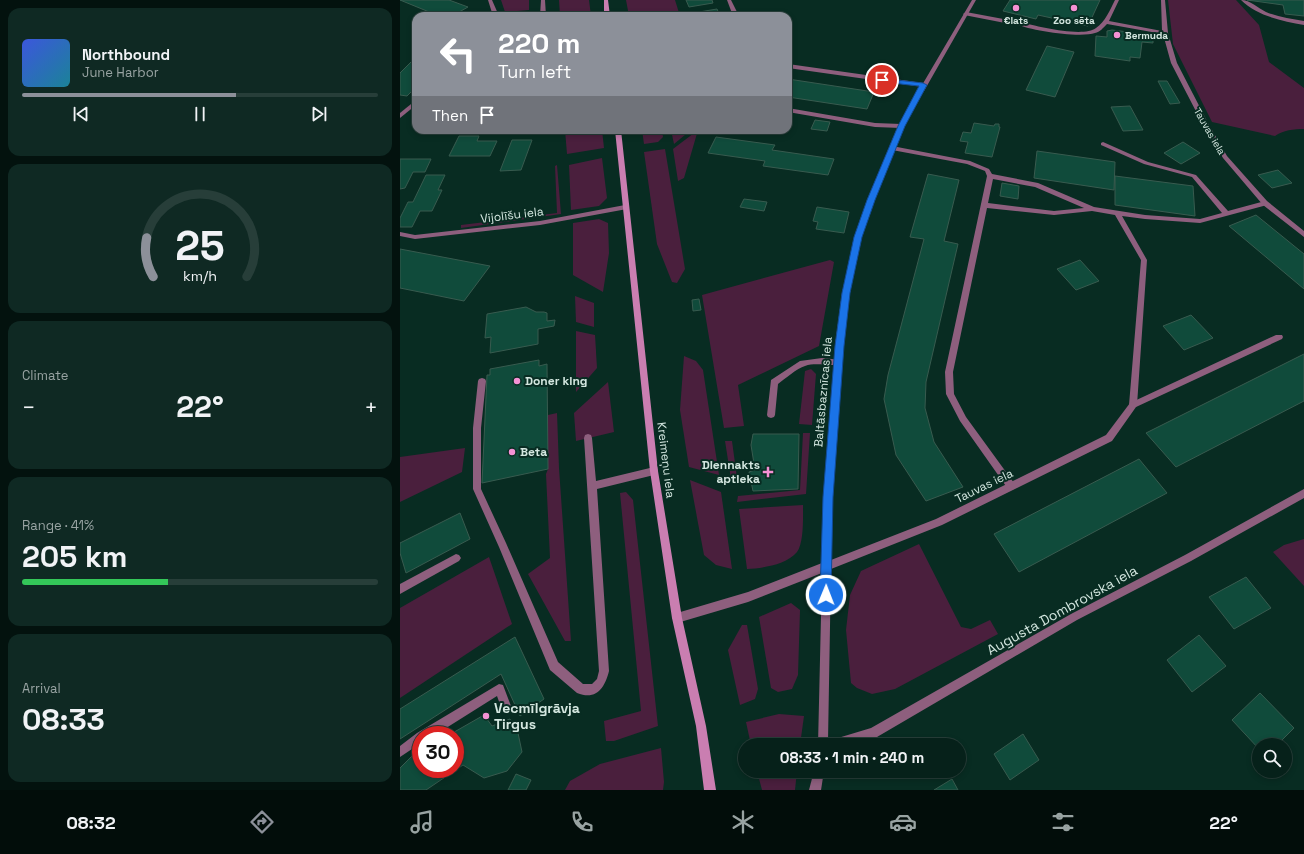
<!DOCTYPE html>
<html lang="en">
<head>
<meta charset="utf-8">
<style>
  body { margin:0; font-family:"Space Grotesk",sans-serif; background:#0f2923; color:#f1f3f6; height:100vh; display:flex; flex-direction:column; font-size:15px; white-space:nowrap }
  * { box-sizing:border-box; margin:0 }
  p { font-size:13px; color:#98a3a2 }
  .icon { flex:none; width:22px; height:22px; fill:none; stroke:currentColor; stroke-width:2; stroke-linecap:round; stroke-linejoin:round }
  .map { position:relative; flex:1; overflow:hidden }
  .panel { display:flex; flex-direction:column; gap:8px; padding:8px; background:#03120e; width:400px }
  .panel>* { flex:none }
  .top-card { position:absolute; left:12px; top:12px; width:380px; height:122px; border-radius:12px; box-shadow:0 2px 6px #0003,0 0 0 1px #273e39; background:#8c9099; color:#fff; overflow:hidden }
  .tools { position:absolute; left:852px; top:738px; display:grid; gap:8px }
  .tools a { display:grid; place-items:center; width:40px; height:40px; border-radius:50%; background:#06211a; box-shadow:0 2px 6px #0003,0 0 0 1px #273e39; font-size:20px }
  .speed { position:absolute; left:12px; top:726px; display:flex; gap:8px; font-size:20px; font-weight:700; text-align:center }
  .speed>* { display:grid; place-content:center; width:52px; height:52px; border-radius:50%; background:#06211a; box-shadow:0 2px 6px #0003,0 0 0 1px #273e39; line-height:1 }
  .speed .limit { border:6px solid #d22; background:#fff; color:#111 }
  .pin { position:absolute; display:grid; place-items:center; width:34px; height:34px; color:#fff; margin:-17px; border:2px solid #fff; border-radius:50%; box-shadow:0 1px 4px #0007 }
  .me { position:absolute; width:44px; margin:-22px; rotate:1deg; stroke-linejoin:round; filter:drop-shadow(0 0 3px #0008) }
  .turn { display:flex; align-items:center; gap:14px; height:84px; padding:0 20px; font-size:18px }
  .turn .icon { width:52px; height:52px; stroke-width:2.5 }
  .turn b { display:block; font-size:28px; line-height:34px }
  .then { display:flex; align-items:center; height:38px; padding:0 20px; background:#0003; gap:8px; font-size:15px }
  .big { font-size:30px; font-weight:700; line-height:1.1 }
  .panel .widget { flex:1; display:flex; flex-direction:column; justify-content:center; gap:6px; min-width:0; padding:0 14px; border-radius:12px; background:#0f2923 }
  .panel .dial { align-items:center; gap:0 }
  .dial svg { height:104px; overflow:visible; fill:none; stroke:#273e39; stroke-width:7; stroke-linecap:round; text-anchor:middle }
  .dial text { fill:#f1f3f6; stroke:none }
  .song { display:flex; align-items:center; gap:12px }
  .cover { width:48px; height:48px; border-radius:6px; background:linear-gradient(135deg,hsl(230 70% 55%),hsl(190 70% 35%)) }
  .played { height:4px; border-radius:2px; background:linear-gradient(90deg,#8c9099 60%,#273e39 60%) }
  .keys { display:flex; justify-content:space-around; direction:ltr }
  .heat { display:flex; justify-content:space-between; align-items:center; font-size:22px; direction:ltr }
  .charge { height:6px; border-radius:3px; background:linear-gradient(90deg,#34c759 41%,#273e39 0) }
  .trip { position:absolute; left:338px; top:738px; width:228px; height:40px; border-radius:20px; background:#06211a; box-shadow:0 2px 6px #0003,0 0 0 1px #273e39; font-weight:700; line-height:40px; text-align:center }
  .tabs { display:flex; height:64px; justify-content:space-around; align-items:center; background:#020d0a; color:#98a3a2 }
  .tabs .icon { width:28px; height:28px }
  .tabs .on { color:#8c9099 }
  .tabs b { font-size:18px; color:#f1f3f6 }
  main { display:flex; flex:1; min-height:0 }
  .map>svg:first-child { display:block }
</style>
</head>
<body>
<main>
<section class="panel">
<div class="widget">
<div class="song"><i class="cover"></i><div><b>Northbound</b><p>June Harbor</p></div></div>
<div class="played"></div>
<div class="keys"><svg class="icon" aria-label="previous" viewBox="0 0 24 24"><path d="M18 5L8 12l10 7zM5 5v14"/></svg><svg class="icon" aria-label="pause" viewBox="0 0 24 24"><path d="M8 5v14M16 5v14"/></svg><svg class="icon" aria-label="next" viewBox="0 0 24 24"><path d="M6 5l10 7-10 7zM19 5v14"/></svg></div>
</div>
<div class="widget dial"><svg viewBox="0 0 100 80">
<path d="M14 69A42 42 0 1 1 86 69"/>
<path d="M14 69A42 42 0 0 1 9 39" stroke="#8c9099"/>
<text x="50" y="56" font-size="32" font-weight="700">25</text>
<text x="50" y="72" font-size="11">km/h</text>
</svg></div>
<div class="widget"><p>Climate</p>
<div class="heat"><a>−</a><b class="big">22°</b><a>+</a></div>
</div>
<div class="widget"><p>Range · 41%</p><b class="big">205 km</b><div class="charge"></div></div>
<div class="widget"><p>Arrival</p><b class="big">08:33</b></div>
</section>
<div class="map">
<svg width="904" height="790" viewBox="0 0 904 790">
  <rect width="100%" height="100%" fill="#082c22"/>
  <g fill="#4a1f3d">
    <path d="M101 0H129V10L105 12Z"/>
    <path d="M159 0H189L191 16H160Z"/>
    <path d="M226 0H275L280 16H229Z"/>
    <path d="M768 0H836L859 25 869 62 904 88V129C894 129 883 130 875 136L812 122 773 44Z"/>
    <path d="M165 130H202L204 148 167 154Z"/>
    <path d="M242 130H262L263 137 258 142 244 144Z"/>
    <path d="M271 130H291L274 144Z"/>
    <path d="M298 130 284 178 278 181 273 149Z"/>
    <path d="M265 149 285 269 277 283 272 282 257 244 244 152Z"/>
    <path d="M202 158 207 198 199 206 171 210 169 165Z"/>
    <path d="M157 165 161 214 61 228V225L157 213 155 166Z"/>
    <path d="M199 219 208 223 209 253 203 292 173 275V223Z"/>
    <path d="M430 260 434 262 419 346 338 385 344 426 324 428 302 295Z"/>
    <path d="M175 296 194 303V327L176 322Z"/>
    <path d="M176 331 195 335 197 368 176 392Z"/>
    <path d="M284 356 296 361 303 370 319 475 289 467 280 410Z"/>
    <path d="M411 369 416 374 412 425 399 424 405 371Z"/>
    <path d="M208 382 214 432 176 441 174 413Z"/>
    <path d="M157 413 159 468 171 641H165L128 574 150 558 146 474 148 469V415Z"/>
    <path d="M403 433H410L406 494 337 502 338 496 400 490Z"/>
    <path d="M325 441H332L337 478 331 479Z"/>
    <path d="M65 448 62 472 0 502V457Z"/>
    <path d="M290 480 321 492 332 569 316 565 304 555Z"/>
    <path d="M226 492 233 500 258 726 214 741H206L204 721 241 711 220 493Z"/>
    <path d="M403 505C403 517 404 543 397 552 386 565 363 568 347 569L339 509Z"/>
    <path d="M904 539V586L873 552 884 545Z"/>
    <path d="M519 544 561 627 571 629 590 620 598 634 495 689 472 694 457 688 451 683 446 630 450 595 461 571Z"/>
    <path d="M89 557 112 624 0 698V608Z"/>
    <path d="M391 603 400 610 398 675 392 689 378 692 371 688 359 617Z"/>
    <path d="M342 625H347L358 689 355 699 340 705 328 650Z"/>
    <path d="M379 714 404 716 400 745H351L346 722Z"/>
    <path d="M261 748 264 782 263 790H165L170 781 200 764Z"/>
    <path d="M357 771H397L395 790H362Z"/>
  </g>
  <g fill="#104b3b" stroke="#385b4f">
    <path d="M0 0H49L68 7 52 16H39Z"/>
    <path d="M286 0H312L313 3 289 7Z"/>
    <path d="M610 0H700L688 26 638 15 636 19 603 11Z"/>
    <path d="M847 0H904V16L885 14 883 5Z"/>
    <path d="M317 9 320 16H294L293 13Z"/>
    <path d="M712 30 753 35V43L742 42 740 58 730 57V61L695 56 696 36 707 37V31Z"/>
    <path d="M647 46 674 52 655 97 626 90Z"/>
    <path d="M16 57V87L7 96 0 95V73Z"/>
    <path d="M388 79 474 92 467 109 388 97Z"/>
    <path d="M758 81H767L780 103 770 104Z"/>
    <path d="M730 106 743 130 723 131 711 107Z"/>
    <path d="M415 120 430 122 427 131 411 129Z"/>
    <path d="M574 123 594 126 595 124H599V127H600L592 157 565 153 568 142 560 141 563 132 571 133Z"/>
    <path d="M59 136H79L77 141H97L90 156H49Z"/>
    <path d="M316 137 375 145 372 150 434 159 428 175 363 166 365 161 308 153Z"/>
    <path d="M112 140H132L121 170 100 171Z"/>
    <path d="M783 142 800 153 781 164 764 153Z"/>
    <path d="M637 151 715 162 714 190 634 178Z"/>
    <path d="M0 159H31L25 172H13L5 188 0 189Z"/>
    <path d="M878 170 892 183 872 188 858 175Z"/>
    <path d="M528 174 559 180 544 241 558 244 526 382 525 408 534 442 563 487 526 501 496 455 484 399 488 375 524 239 510 237Z"/>
    <path d="M26 175H45L38 190H42L32 211H20L12 227H0V218L8 202H13Z"/>
    <path d="M715 176 793 186 795 216 715 205Z"/>
    <path d="M602 183 619 186 618 199 600 196Z"/>
    <path d="M344 199 367 202 364 211 340 207Z"/>
    <path d="M417 207 449 212 444 233 416 229 418 222 413 221Z"/>
    <path d="M856 215 904 254V289L829 226Z"/>
    <path d="M0 249 90 266 64 301 0 288Z"/>
    <path d="M680 260 699 281 676 290 657 269Z"/>
    <path d="M299 299 301 310 293 311 292 300Z"/>
    <path d="M126 307 136 312H144L147 313V321L155 320 154 326 138 329V344L90 353 91 337 85 338 87 314Z"/>
    <path d="M791 315 813 338 784 350 763 326Z"/>
    <path d="M904 354V401L776 467 746 433Z"/>
    <path d="M139 360V366L147 364 148 469 82 483 87 375H90V369Z"/>
    <path d="M353 434H399L398 489 353 491 349 472 355 470 351 445Z"/>
    <path d="M739 459 767 493 619 572 594 534Z"/>
    <path d="M60 513 70 539 6 573 0 553V543Z"/>
    <path d="M846 577 871 608 834 629 809 597Z"/>
    <path d="M799 635 826 666 792 692 767 660Z"/>
    <path d="M115 637 144 699 120 716 101 674 0 739V709Z"/>
    <path d="M860 693 894 728 877 745H859V749L832 720Z"/>
    <path d="M84 715 92 726 110 719 118 733 122 752 107 771 84 778 63 765 26 790H0V768L12 756 21 751V769H55V735H49Z"/>
    <path d="M623 734 639 760 610 780 594 754Z"/>
    <path d="M116 774 131 780 126 790H108Z"/>
    <path d="M552 779 558 790H534Z"/>
  </g>
  <g fill="none" stroke-linecap="round" stroke-linejoin="round">
    <g fill="#8e5f7e" fill-rule="evenodd">
      <path d="M88 0H92L99 16H93Z"/>
      <path d="M141 0H145L146 16H140Z"/>
      <path d="M327 0H331L339 16H333Z"/>
      <path d="M841 0C850 0 858 8 866 12 878 17 891 19 904 21V25C882 21 857 16 841 0Z"/>
      <path d="M566 12 620 22 623 24 620 26 564 15 563 14Z"/>
      <path d="M388 64 523 83 526 85 523 87 388 68Z"/>
      <path d="M16 100V105L0 118V113Z"/>
      <path d="M388 108 475 123 501 124 504 126 501 128 475 127 388 112Z"/>
      <path d="M703 142 748 162 796 175 828 211 865 201 868 203 867 205 800 223 745 219 722 216 747 260 737 405 736 407H730L729 405 741 260 715 215 692 211 654 215 587 208 553 372 554 394 566 417 614 483 615 486 614 489 611 490 608 489 560 421 546 394 545 372 587 176 585 171 567 164 492 150 489 148 492 146 570 161 589 169 592 174 638 183 694 207 745 215 800 219 822 213 792 177 744 164 701 145V143ZM593 179 635 187 684 208 654 211 588 203Z"/>
      <path d="M422 358 441 360 442 362 441 364C430 367 417 362 405 366 397 368 385 379 378 384L375 415 374 417 371 418 368 417 367 415 371 380 400 361Z"/>
      <path d="M82 378 85 379 86 381 81 428V489L106 543 158 662 183 684H192L197 679 199 671 184 438 185 435 188 434 191 435 192 438 196 481 254 467 257 468 258 471 257 474 254 475 197 489 209 671C205 687 197 701 177 693L150 670 99 547 73 489V428L78 381 79 379Z"/>
      <path d="M56 554 59 555 61 558 59 561 0 594V584Z"/>
      <path d="M99 684 103 685 111 706 110 710 106 711 102 710 97 696 35 735H21V743L0 757V746L17 733Z"/>
    </g>
    <g fill="#8e5f7e" fill-rule="evenodd">
      <path d="M572 0H576L504 126 474 199 461 237 450 293 443 346 432 497 431 560 536 519 706 435 730 403 876 335H882L883 337 882 339 736 407 712 441 542 525 431 569 428 741 471 728 671 614 785 555 904 489V498L791 561 677 620 477 737 450 745H418L422 573 348 602 277 623 274 621 272 618 274 615 277 613 348 592 422 563 424 497 435 346 442 293 455 237 468 199 498 126Z"/>
      <path d="M715 0H719L709 21 762 31 761 0H765L768 33 777 63 808 123 827 156 867 201 904 231V237L863 205 823 158 802 123 771 63 763 34 707 24C703 28 700 32 695 33 681 38 630 31 617 24L620 22C636 26 683 38 696 28 705 22 710 10 715 0Z"/>
      <path d="M225 205H227V209L140 225 15 239 0 236V232L15 235 140 221Z"/>
      <path d="M414 771H424L421 790H409Z"/>
    </g>
    <g fill="#ca7eb1" fill-rule="evenodd">
      <path d="M204 0H208L210 16H204Z"/>
      <path d="M215 130H221L258 471 282 618 306 726 316 790H304L296 726 272 618 250 471Z"/>
    </g>
  </g>
  <path fill="#1a73e8" stroke="#114b97" d="M479 78 523 83 527 85 505 126 475 200 462 237 450 293 444 346 433 497 431 595 429 599 426 601 422 599 420 595 423 497 435 346 442 293 454 237 467 200 498 126 519 86 482 82 479 81Z"/>
  <g fill="#f491d4" stroke="#082c22" stroke-width="1.5">
    <circle cx="616" cy="8" r="4"/>
    <circle cx="674" cy="8" r="4"/>
    <circle cx="717" cy="35" r="4"/>
    <circle cx="117" cy="381" r="4"/>
    <circle cx="112" cy="452" r="4"/>
    <path d="M366 466h4v4h4v4h-4v4h-4v-4h-4v-4h4z"/>
    <circle cx="86" cy="716" r="4"/>
  </g>
  <g text-anchor="middle" stroke-width="4" stroke-linejoin="round" paint-order="stroke">
    <g font-size="10" font-weight="bold" fill="#d4e7e0" stroke="#082c22">
      <text x="616" y="24">€lats</text>
      <text x="674" y="24">Zoo sēta</text>
      <text x="725" y="39" text-anchor="start">Bermuda</text>
    </g>
    <g font-size="10" fill="#d4e7e0" stroke="#082c22">
      <text transform="translate(810 131) rotate(60)" y="4">Tauvas iela</text>
    </g>
    <g font-size="12" fill="#d4e7e0" stroke="#082c22">
      <text transform="translate(112 215) rotate(-7)" y="4">Vijolīšu iela</text>
      <text transform="translate(423 392) rotate(-85)" y="4">Baltāsbaznīcas iela</text>
      <text transform="translate(266 460) rotate(83)" y="4">Kreimeņu iela</text>
      <text transform="translate(584 486) rotate(-26)" y="4">Tauvas iela</text>
    </g>
    <g font-size="12" font-weight="bold" fill="#d4e7e0" stroke="#082c22" text-anchor="start">
      <text x="125" y="385">Doner king</text>
      <text x="120" y="456">Beta</text>
      <text x="360" y="469" text-anchor="end">Diennakts<tspan x="360" dy="14">aptieka</tspan></text>
    </g>
    <g font-size="14" fill="#d4e7e0" stroke="#082c22">
      <text transform="translate(662 610) rotate(-29)" y="5">Augusta Dombrovska iela</text>
    </g>
    <g font-size="14" font-weight="bold" fill="#d4e7e0" stroke="#082c22" text-anchor="start">
      <text x="94" y="713">Vecmīlgrāvja<tspan x="94" dy="16">Tirgus</tspan></text>
    </g>
  </g>
</svg>
<div class="tools">
<a><svg class="icon" aria-label="search" viewBox="0 0 24 24"><circle cx="10" cy="10" r="6"/><path d="M15 15l6 6"/></svg></a>
</div>
<div class="speed"><div class="limit">30</div></div>
<div class="pin" style="left:482px;top:80px;background:#d93025"><svg class="icon" aria-label="arrive" viewBox="0 0 24 24"><path d="M6 21V4h12l-3 4 3 4H6"/></svg></div>
<svg class="me" style="left:426px;top:595px" viewBox="-20 -20 40 40"><circle r="17" fill="#1a73e8" stroke="#fff" stroke-width="3"/><path d="M0-11L8 9 0 5-8 9z" fill="#fff"/></svg>
<div class="trip">08:33 · 1 min · 240 m</div>
<div class="top-card">
<div class="turn"><svg class="icon" aria-label="left" viewBox="0 0 24 24"><path d="M17 20v-9H6M10 6l-5 5 5 5"/></svg><div><b>220 m</b>Turn left</div></div>
<div class="then">Then<svg class="icon" aria-label="arrive" viewBox="0 0 24 24"><path d="M6 21V4h12l-3 4 3 4H6"/></svg></div>
</div>
</div>
</main>
<nav class="tabs">
<b>08:32</b>
<svg class="icon on" aria-label="directions" viewBox="0 0 24 24"><path d="M12 3l9 9-9 9-9-9zM9 14v-3h6M13 9l2 2-2 2"/></svg>
<svg class="icon" aria-label="music" viewBox="0 0 24 24"><path d="M9 18V5l10-2v13"/><circle cx="6" cy="18" r="3"/><circle cx="16" cy="16" r="3"/></svg>
<svg class="icon" aria-label="phone" viewBox="0 0 24 24"><path d="M5 4h4l2 5-3 2q2 4 5 5l2-3 5 2v4C11 20 4 13 5 4z"/></svg>
<svg class="icon" aria-label="climate" viewBox="0 0 24 24"><path d="M12 3v18M4 7l16 10M4 17L20 7"/></svg>
<svg class="icon" aria-label="car" viewBox="0 0 24 24"><path d="M5 17H2v-5l4-1 3-4h7l3 4 3 1v5h-3M9 17h6M6 11h13"/><circle cx="7" cy="17" r="2"/><circle cx="17" cy="17" r="2"/></svg>
<svg class="icon" aria-label="filters" viewBox="0 0 24 24"><path d="M4 7h16M4 17h16"/><circle cx="9" cy="7" r="2"/><circle cx="15" cy="17" r="2"/></svg>
<b>22°</b>
</nav>
</body>
</html>
